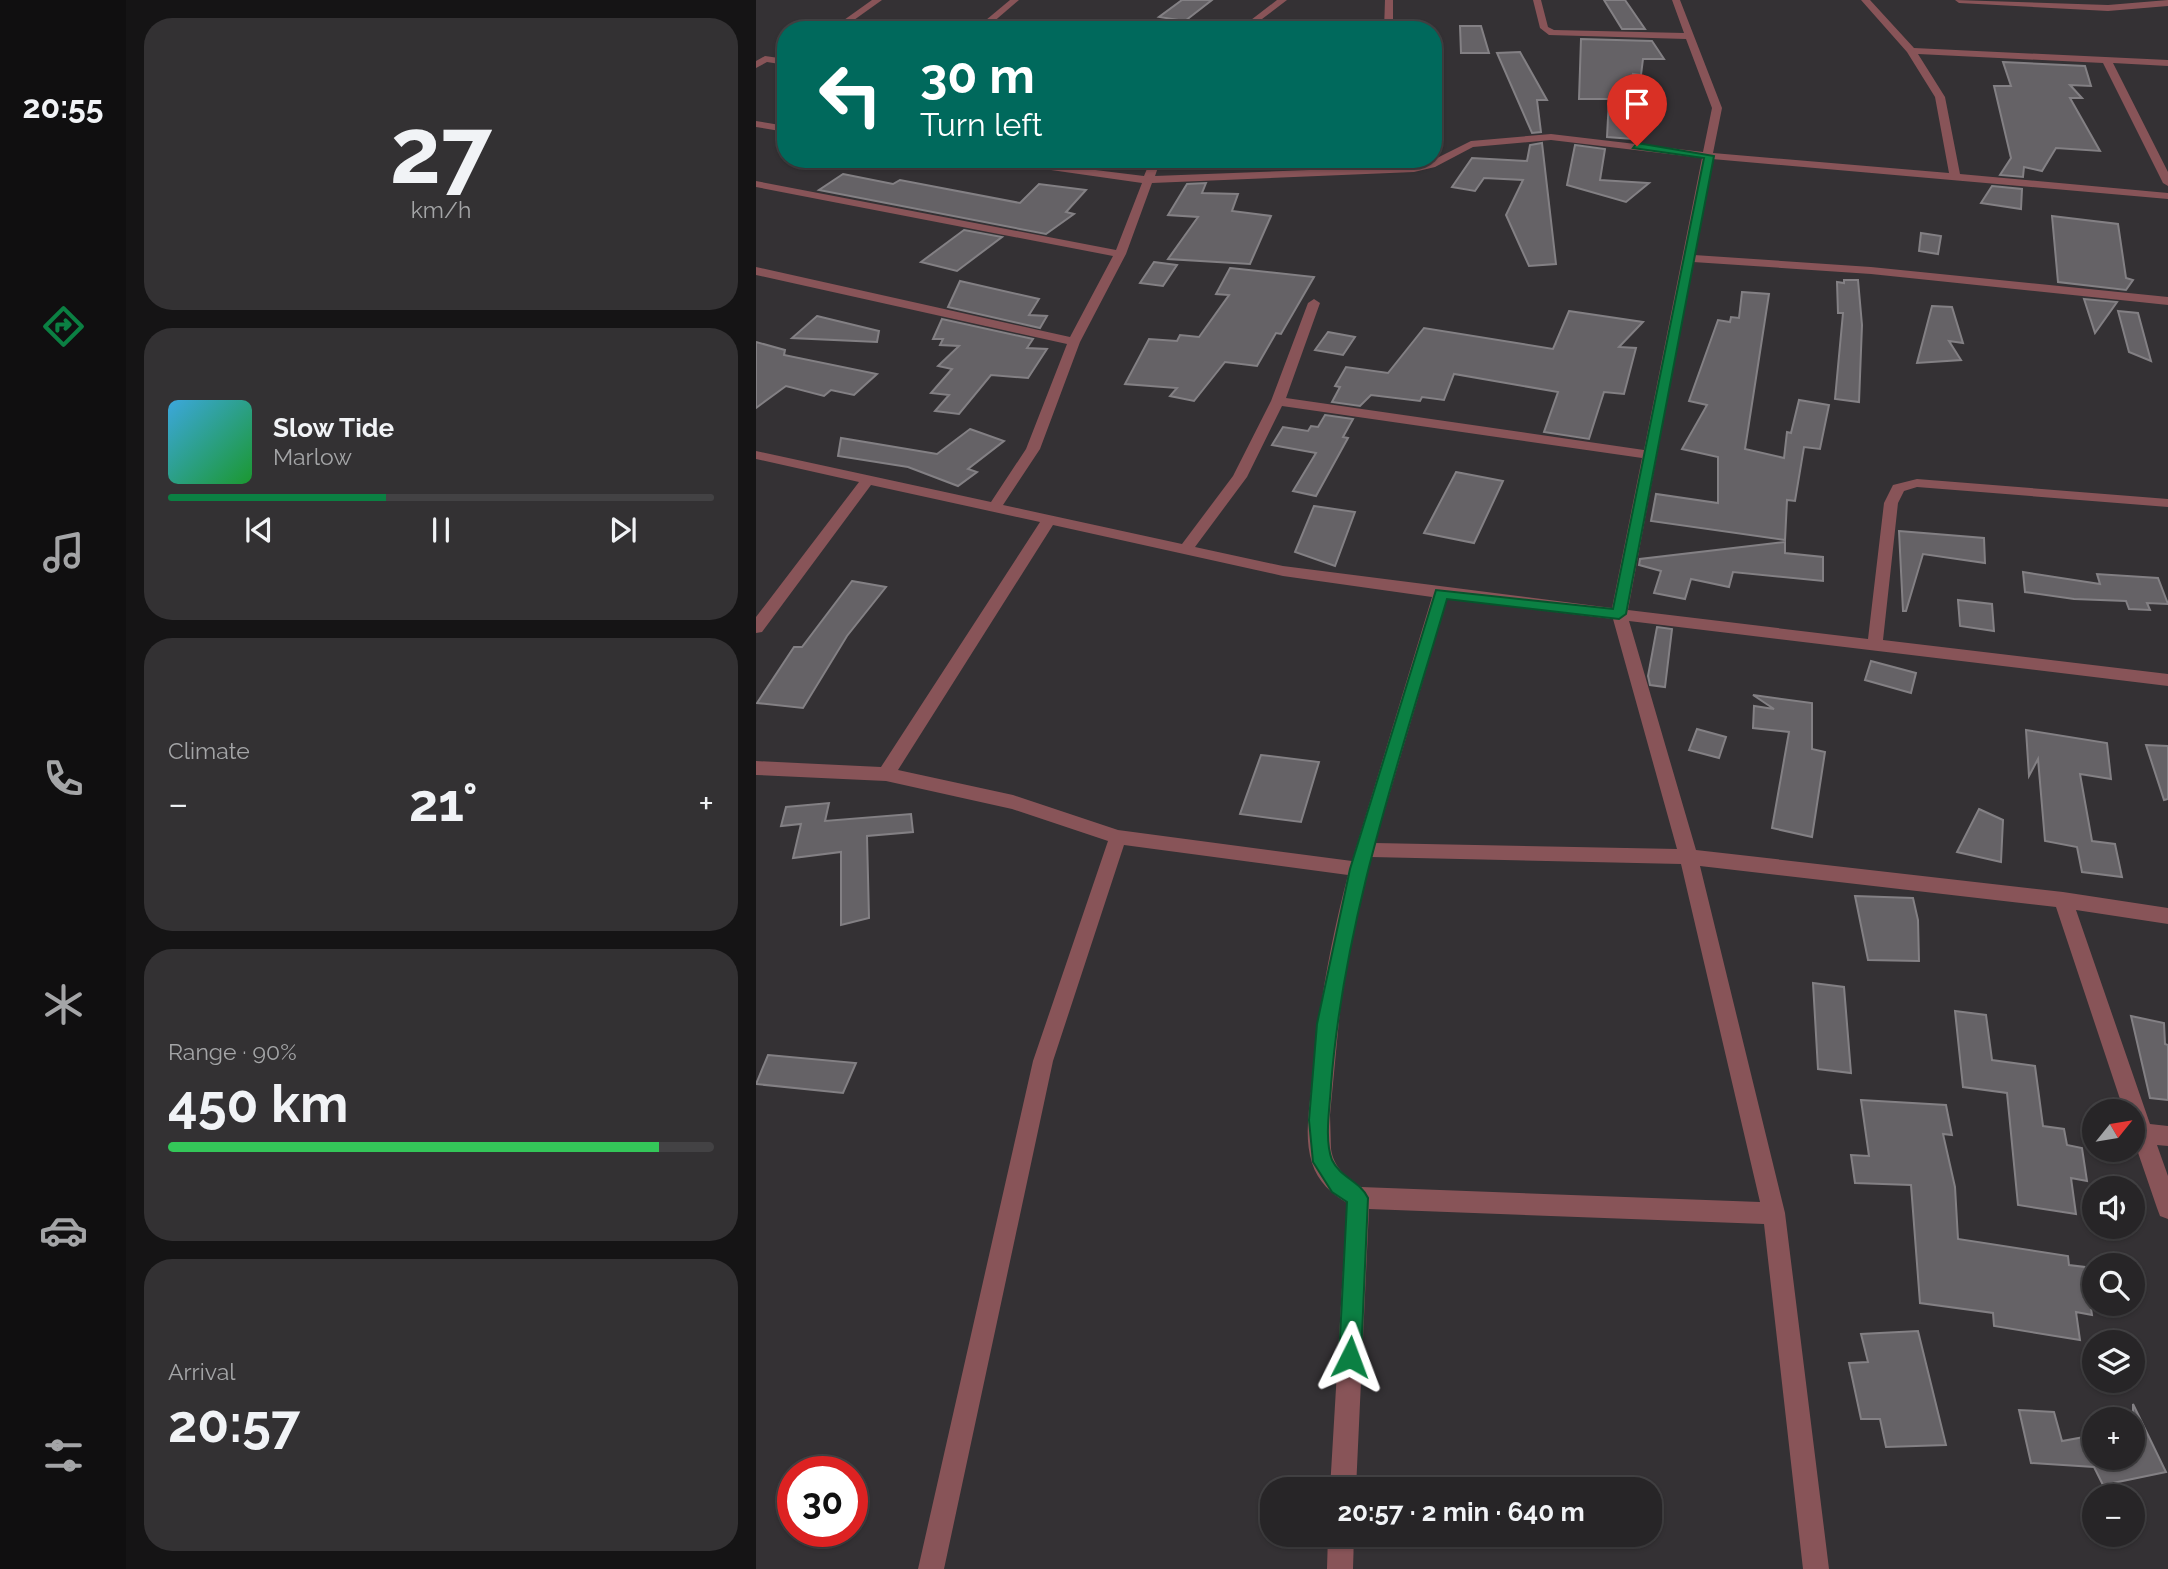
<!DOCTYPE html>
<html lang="en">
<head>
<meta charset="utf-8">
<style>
  body { margin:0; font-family:Raleway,sans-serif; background:#333133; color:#f1f3f6; height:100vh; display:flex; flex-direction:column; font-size:26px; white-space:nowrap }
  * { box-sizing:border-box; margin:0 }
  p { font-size:23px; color:#a4a5a7 }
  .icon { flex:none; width:38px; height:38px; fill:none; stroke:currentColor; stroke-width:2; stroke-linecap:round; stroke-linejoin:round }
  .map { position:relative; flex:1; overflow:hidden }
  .details { display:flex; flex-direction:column; gap:18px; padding:18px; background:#151415; width:630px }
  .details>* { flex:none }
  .banner { position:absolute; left:21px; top:21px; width:665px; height:147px; border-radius:28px; box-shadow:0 2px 5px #0004,0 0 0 2px #434244; background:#00695c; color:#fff; overflow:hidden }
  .needle { width:46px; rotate:60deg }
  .tools { position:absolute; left:1326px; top:1099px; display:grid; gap:14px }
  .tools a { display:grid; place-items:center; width:63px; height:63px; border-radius:50%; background:#272527; box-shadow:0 2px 5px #0004,0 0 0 2px #434244; font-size:35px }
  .speed { position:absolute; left:21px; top:1456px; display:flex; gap:14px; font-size:35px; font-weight:700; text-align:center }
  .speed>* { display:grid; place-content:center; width:91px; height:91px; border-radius:50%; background:#272527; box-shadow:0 2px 5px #0004,0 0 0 2px #434244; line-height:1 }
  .speed .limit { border:10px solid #d22; background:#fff; color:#111 }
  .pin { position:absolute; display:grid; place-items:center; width:60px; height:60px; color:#fff; margin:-72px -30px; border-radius:50% 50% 50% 0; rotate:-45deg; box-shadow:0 0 7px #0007 }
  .pin .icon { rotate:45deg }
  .me { position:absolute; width:77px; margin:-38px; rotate:3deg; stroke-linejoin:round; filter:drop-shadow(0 0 5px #0008) }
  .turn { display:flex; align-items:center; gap:24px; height:147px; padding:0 28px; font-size:32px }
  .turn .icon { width:91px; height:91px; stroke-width:2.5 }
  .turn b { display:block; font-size:49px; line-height:60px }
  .big { font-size:52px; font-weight:700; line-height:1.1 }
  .details .widget { flex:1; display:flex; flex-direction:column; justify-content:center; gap:10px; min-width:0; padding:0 24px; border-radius:28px; background:#333133 }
  .details .dial { align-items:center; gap:0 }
  .dial b { font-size:91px; line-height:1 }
  .song { display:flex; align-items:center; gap:21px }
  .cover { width:84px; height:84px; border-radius:10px; background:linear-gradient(135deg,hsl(200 70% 55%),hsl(130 70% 35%)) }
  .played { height:7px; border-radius:4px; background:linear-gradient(90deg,#0b8043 40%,#434244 40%) }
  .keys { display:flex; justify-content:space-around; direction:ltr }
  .heat { display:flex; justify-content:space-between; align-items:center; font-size:38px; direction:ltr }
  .charge { height:10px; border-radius:5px; background:linear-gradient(90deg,#34c759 90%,#434244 0) }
  .trip { position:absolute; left:504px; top:1477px; width:402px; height:70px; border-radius:28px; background:#272527; box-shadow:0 2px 5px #0004,0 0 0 2px #434244; font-weight:700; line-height:70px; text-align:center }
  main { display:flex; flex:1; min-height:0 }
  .tab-bar { display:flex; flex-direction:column; width:126px; justify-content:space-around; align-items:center; background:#100f10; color:#a4a5a7 }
  .tab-bar .icon { width:49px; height:49px }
  .tab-bar .active { color:#0b8043 }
  .tab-bar b { font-size:32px; color:#f1f3f6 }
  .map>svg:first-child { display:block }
</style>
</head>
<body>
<main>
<nav class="tab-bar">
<b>20:55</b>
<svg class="icon active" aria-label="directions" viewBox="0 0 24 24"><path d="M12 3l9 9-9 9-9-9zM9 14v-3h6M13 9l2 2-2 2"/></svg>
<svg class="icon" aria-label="music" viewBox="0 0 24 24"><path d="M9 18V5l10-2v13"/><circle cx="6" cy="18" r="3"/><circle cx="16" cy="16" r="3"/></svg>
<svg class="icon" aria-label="phone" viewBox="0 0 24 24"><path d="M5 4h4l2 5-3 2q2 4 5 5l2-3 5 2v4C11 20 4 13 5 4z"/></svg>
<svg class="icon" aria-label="climate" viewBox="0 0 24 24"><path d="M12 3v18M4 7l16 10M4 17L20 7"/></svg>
<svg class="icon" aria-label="car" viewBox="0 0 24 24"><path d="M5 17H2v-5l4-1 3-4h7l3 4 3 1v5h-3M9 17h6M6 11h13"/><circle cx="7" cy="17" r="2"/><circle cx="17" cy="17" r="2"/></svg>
<svg class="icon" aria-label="filters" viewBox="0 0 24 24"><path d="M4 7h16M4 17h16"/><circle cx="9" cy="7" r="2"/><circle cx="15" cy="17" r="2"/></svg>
</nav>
<section class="details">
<div class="widget dial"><b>27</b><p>km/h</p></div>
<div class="widget">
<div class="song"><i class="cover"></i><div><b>Slow Tide</b><p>Marlow</p></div></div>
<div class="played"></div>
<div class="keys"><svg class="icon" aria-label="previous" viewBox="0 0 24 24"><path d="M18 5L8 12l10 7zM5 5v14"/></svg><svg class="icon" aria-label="pause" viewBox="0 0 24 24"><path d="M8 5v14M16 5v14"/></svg><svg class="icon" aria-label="next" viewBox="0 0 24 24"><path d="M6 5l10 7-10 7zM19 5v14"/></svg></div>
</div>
<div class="widget"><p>Climate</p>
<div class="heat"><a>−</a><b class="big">21°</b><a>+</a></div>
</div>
<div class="widget"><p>Range · 90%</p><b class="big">450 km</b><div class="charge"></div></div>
<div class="widget"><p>Arrival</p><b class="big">20:57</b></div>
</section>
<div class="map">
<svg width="1412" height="1569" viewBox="0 0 1412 1569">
  <rect width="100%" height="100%" fill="#343134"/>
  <g fill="#656266" stroke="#838084" stroke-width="2">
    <path d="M426 0H456L429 21 403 17Z"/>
    <path d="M848 0H869L889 29H866Z"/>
    <path d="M704 26H725L733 53H705Z"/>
    <path d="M825 39 896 41 908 59H887L885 75 877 74 875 119H882L877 139 851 137 853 99H823Z"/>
    <path d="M764 52 791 100H781L785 132 776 133 741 53Z"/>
    <path d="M1247 62 1329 66 1335 86 1314 85 1326 98H1314L1344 151 1300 148 1286 171 1268 167 1267 177 1244 175 1255 158 1238 86H1255Z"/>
    <path d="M786 143 800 264 773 266 750 215 767 180 728 178 719 191 696 187 716 158 771 161 774 145Z"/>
    <path d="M819 145 849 149 844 180 893 183 870 202 811 185Z"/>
    <path d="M87 174 137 184 144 180 264 203 283 184 330 190 310 212 318 214 290 234 63 190Z"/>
    <path d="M450 183 446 193 482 194 476 211 515 216 494 264 412 259 442 217 412 215 431 184Z"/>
    <path d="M1236 186 1266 189 1265 209 1225 203Z"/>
    <path d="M1296 216 1362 224 1370 278 1377 280 1370 290 1302 282Z"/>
    <path d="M208 230 246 237 201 271 165 262Z"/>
    <path d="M1165 233 1185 236 1182 254 1163 251Z"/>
    <path d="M398 262 421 265 407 286 384 283Z"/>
    <path d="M474 268 558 277 525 334 520 333 501 366 469 362 438 401 414 396 421 388 369 384 393 339 421 341 424 335 443 337 473 295 460 294Z"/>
    <path d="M1088 280H1102L1106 325 1103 402 1079 399 1087 313H1082L1081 282 1088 283Z"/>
    <path d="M204 281 283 299 273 315 291 316 284 328 192 307Z"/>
    <path d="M986 292 1013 294 989 449 1028 458 1031 432 1035 433 1043 400 1073 405 1064 449 1048 447 1039 501 1031 500 1029 540 895 521 900 494 962 503V457L926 449 951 405 933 401 962 320 974 322 975 317 983 318Z"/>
    <path d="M1328 299 1361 302 1339 333Z"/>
    <path d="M1176 306 1196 307 1207 343 1193 341 1205 360 1161 363Z"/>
    <path d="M813 311 887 322 863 347 880 348 868 394 848 392 833 439 788 432 802 392 698 374 688 400 666 397 664 401 615 395 604 406 576 402 584 387 579 386 590 367 632 373 668 328 797 349Z"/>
    <path d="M1362 311 1382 313 1395 361 1373 352Z"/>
    <path d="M61 316 123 331 121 342 36 338Z"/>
    <path d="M186 319 277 339 271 348 291 349 272 378 235 375 203 414 179 411 193 395 175 393 196 369 182 366 203 346 184 345 187 339H177Z"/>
    <path d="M572 332 599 337 587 355 559 350Z"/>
    <path d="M0 342 29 350 28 355 121 374 98 395 75 390 68 396 30 386 0 408Z"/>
    <path d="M569 415 597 419 587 437 592 438 560 496 537 491 560 453 516 445 527 427 552 431 555 426 562 427Z"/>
    <path d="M214 429 248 441 212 469 221 472 202 486 152 467 82 456 85 438 181 454Z"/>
    <path d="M700 472 747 481 718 543 668 533Z"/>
    <path d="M558 506 599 512 579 566 539 552Z"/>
    <path d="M1143 531 1228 538 1229 563 1167 554 1150 611H1147Z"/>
    <path d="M1029 542V553L1067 557V581L977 572 973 587 935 579 929 599 898 593 905 571 883 565 884 559Z"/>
    <path d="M1267 572 1344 584 1341 574 1402 578 1412 604 1391 603 1394 610 1373 609 1370 601 1318 599 1269 592Z"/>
    <path d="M96 581 130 587 91 636 47 708 1 703 38 647H46Z"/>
    <path d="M1202 600 1236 604 1238 631 1204 626Z"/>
    <path d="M901 627 916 629 909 687 894 685 892 676Z"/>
    <path d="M1115 661 1160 673 1155 693 1109 680Z"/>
    <path d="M997 695 1056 703V749L1069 752 1056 837 1016 828 1033 732 997 728 998 706 1018 709Z"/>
    <path d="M941 729 970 737 963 758 933 750Z"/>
    <path d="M1270 730 1351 743 1355 779 1324 774 1336 841 1359 844 1366 877 1326 872 1321 847 1289 841 1282 759 1273 776Z"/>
    <path d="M1390 745 1412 746V799L1408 800Z"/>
    <path d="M505 755 563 762 545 822 484 814Z"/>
    <path d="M73 803 69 821 155 814 157 832 111 836 113 918 85 925V852L37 858 45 824 25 826 30 807Z"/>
    <path d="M1223 809 1247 820 1245 862 1201 852Z"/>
    <path d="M1099 896 1157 898 1162 920 1163 961 1112 960Z"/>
    <path d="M1057 983 1088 987 1095 1073 1062 1069Z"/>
    <path d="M1199 1011 1230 1015 1236 1060 1279 1066 1287 1126 1308 1129 1311 1145 1326 1148 1331 1181 1315 1178 1320 1214 1262 1205 1251 1093 1207 1087Z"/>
    <path d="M1375 1016 1408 1023 1409 1044 1412 1045V1100L1394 1098Z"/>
    <path d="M12 1055 100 1063 87 1093 0 1084Z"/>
    <path d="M1105 1100 1190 1105 1196 1135 1187 1134 1199 1187 1202 1239 1312 1256 1313 1265 1329 1267 1336 1315 1320 1312 1324 1340 1238 1326 1237 1313 1164 1303 1155 1185 1099 1183 1095 1155 1113 1156Z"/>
    <path d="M1162 1331 1190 1445 1130 1447 1124 1419H1105L1093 1363 1112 1362 1105 1334Z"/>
    <path d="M1377 1404 1410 1472 1347 1485 1338 1467 1275 1463 1263 1410 1298 1412 1306 1441 1339 1435V1458H1377Z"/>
  </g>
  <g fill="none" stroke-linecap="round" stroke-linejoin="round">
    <g fill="#885458" fill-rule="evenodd">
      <path d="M116 0H126L84 30H74Z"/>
      <path d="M254 0H263L228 30H218Z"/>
      <path d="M521 0H531L506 19 566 30H541L500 24 492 30H482Z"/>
      <path d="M629 0H637V30H628Z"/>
      <path d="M777 0H785L792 27 798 30 928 33 916 0H924L966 108 957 153 1193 173 1179 97 1151 52 1105 0H1114L1158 48 1412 60V66L1357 63 1412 172V186L1407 183 1347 63 1162 54 1189 97 1204 174 1412 193V199L956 159 938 255 1115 267 1412 297V305L1115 274 937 262 872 610 1112 639 1128 503 1137 485 1161 479 1412 499V507L1161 487 1148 491 1142 503 1127 640 1412 674V686L873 621 940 850 1307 892 1412 908V924L1320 910 1394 1124 1412 1126V1146L1401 1145 1412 1176V1219L1404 1216 1401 1208 1377 1138V1111H1368L1300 907 944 866 1029 1213 1073 1569H1047L1008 1224 613 1209 600 1489H574L591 1203C575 1193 562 1182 556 1163 548 1138 553 1109 556 1083 562 1012 574 943 592 875L368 845 297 1061 188 1569H162L277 1061 352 841 256 809 130 781 0 775V761L125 767 284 522 115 485 6 632 0 633V617L103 482 0 459V451L235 502 270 449 311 344 0 275V267L314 337 357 256 0 187V181L360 250 386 183 217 159H249L388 176 395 159H405L399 176 658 166 671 163 715 141 795 134 947 152 956 108 930 39 793 35 784 28ZM795 140 946 158 888 450 530 398 564 303 558 299 552 303 515 401 477 476 426 544 247 505 284 449 324 342 370 254 396 183 658 172 679 167 717 147ZM526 406 886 458 856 608 527 566 439 547 491 477ZM297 525 527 576 676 597 596 861 362 830 257 795 142 770ZM691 599 857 619 921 849 619 843ZM615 857 925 864 1004 1202 605 1187C590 1177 578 1168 575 1149L574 1115 584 1010 594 949Z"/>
      <path d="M1199 0 1352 5 1412 0V6L1352 11 1203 3Z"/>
      <path d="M9 56 30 59V65L11 62 0 68V61Z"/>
      <path d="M0 121 30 126V132L0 127Z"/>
      <path d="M572 1535H598L597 1569H571Z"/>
    </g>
  </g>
  <path fill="#0b8043" stroke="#07532c" stroke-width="2" d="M881 143 958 156 870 614 863 619 691 599C644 758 588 918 575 1085 574 1107 568 1139 576 1160 584 1177 605 1182 612 1198L605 1357 602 1364 594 1368 586 1364 583 1357 591 1202 576 1192 557 1162 553 1120 561 1024 594 869 680 590 857 609 948 158 877 148Z"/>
</svg>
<div class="tools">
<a><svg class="needle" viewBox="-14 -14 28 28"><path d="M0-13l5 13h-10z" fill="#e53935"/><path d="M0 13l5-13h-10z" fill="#a4a5a7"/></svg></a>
<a><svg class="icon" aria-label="sound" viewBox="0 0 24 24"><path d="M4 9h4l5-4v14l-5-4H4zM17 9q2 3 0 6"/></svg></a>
<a><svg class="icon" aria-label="search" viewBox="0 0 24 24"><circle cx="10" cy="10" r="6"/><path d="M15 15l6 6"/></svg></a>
<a><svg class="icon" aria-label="layers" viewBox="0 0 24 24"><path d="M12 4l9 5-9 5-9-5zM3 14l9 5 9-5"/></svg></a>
<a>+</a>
<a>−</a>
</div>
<div class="speed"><div class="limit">30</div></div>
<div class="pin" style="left:881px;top:146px;background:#d93025"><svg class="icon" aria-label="arrive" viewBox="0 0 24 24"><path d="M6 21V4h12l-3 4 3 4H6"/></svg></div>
<svg class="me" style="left:594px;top:1357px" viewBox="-20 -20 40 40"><path d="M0-17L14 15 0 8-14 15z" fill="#0b8043" stroke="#fff" stroke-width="4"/></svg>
<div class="trip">20:57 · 2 min · 640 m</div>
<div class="banner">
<div class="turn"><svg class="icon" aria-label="left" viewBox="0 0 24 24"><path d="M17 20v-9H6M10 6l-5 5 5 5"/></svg><div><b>30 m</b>Turn left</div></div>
</div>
</div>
</main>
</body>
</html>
